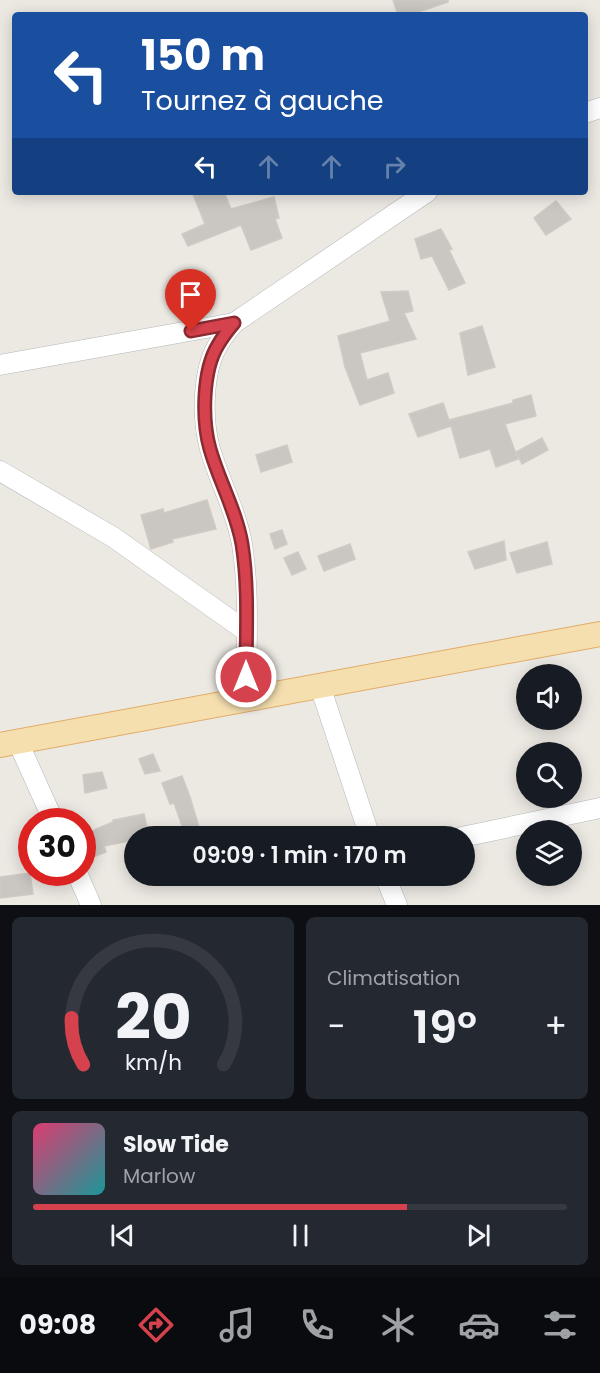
<!DOCTYPE html>
<html lang="fr">
<head>
<meta charset="utf-8">
<style>
  body { margin:0; font-family:Poppins,sans-serif; background:#242831; color:#f1f3f6; height:100vh; display:flex; flex-direction:column; font-size:22px; white-space:nowrap }
  * { box-sizing:border-box; margin:0 }
  p { font-size:20px; color:#9ea1a6 }
  .icon { flex:none; width:33px; height:33px; fill:none; stroke:currentColor; stroke-width:2; stroke-linecap:round; stroke-linejoin:round }
  .map { position:relative; height:905px; overflow:hidden }
  .drawer { display:flex; flex-direction:column; gap:12px; padding:12px; background:#0d0f14; flex:1 }
  .drawer>* { flex:none }
  .top-card { position:absolute; left:12px; top:12px; width:576px; height:183px; border-radius:6px; box-shadow:0 3px 15px #0003; background:#1a4fa0; color:#fff; overflow:hidden }
  .tools { position:absolute; left:516px; top:664px; display:grid; gap:12px }
  .tools a { display:grid; place-items:center; width:66px; height:66px; border-radius:50%; background:#171b24; box-shadow:0 3px 15px #0003; font-size:30px }
  .speed { position:absolute; left:18px; top:808px; display:flex; gap:12px; font-size:30px; font-weight:700; text-align:center }
  .speed>* { display:grid; place-content:center; width:78px; height:78px; border-radius:50%; background:#171b24; box-shadow:0 3px 15px #0003; line-height:1 }
  .speed .limit { border:9px solid #d22; background:#fff; color:#111 }
  .pin { position:absolute; display:grid; place-items:center; width:51px; height:51px; color:#fff; margin:-62px -26px; border-radius:50% 50% 50% 0; rotate:-45deg; box-shadow:0 0 6px #0007 }
  .pin .icon { rotate:45deg }
  .me { position:absolute; width:66px; margin:-33px; rotate:0deg; stroke-linejoin:round; filter:drop-shadow(0 0 4px #0008) }
  .turn { display:flex; align-items:center; gap:21px; height:126px; padding:0 30px; font-size:27px }
  .turn .icon { width:78px; height:78px; stroke-width:2.5 }
  .turn b { display:block; font-size:42px; line-height:51px }
  .lanes { display:flex; align-items:center; height:57px; padding:0 30px; background:#0003; justify-content:center; gap:30px; direction:ltr }
  .lanes .off { opacity:.35 }
  .big { font-size:45px; font-weight:600; line-height:1.1 }
  .drawer .widget { flex:1; display:flex; flex-direction:column; justify-content:center; gap:9px; min-width:0; padding:0 21px; border-radius:9px; background:#242831 }
  .drawer .dial { align-items:center; gap:0 }
  .dial svg { height:156px; overflow:visible; fill:none; stroke:#363941; stroke-width:7; stroke-linecap:round; text-anchor:middle }
  .dial text { fill:#f1f3f6; stroke:none }
  .song { display:flex; align-items:center; gap:18px }
  .cover { width:72px; height:72px; border-radius:9px; background:linear-gradient(135deg,hsl(340 70% 55%),hsl(180 70% 35%)) }
  .played { height:6px; border-radius:3px; background:linear-gradient(90deg,#d5414c 70%,#363941 70%) }
  .keys { display:flex; justify-content:space-around; direction:ltr }
  .heat { display:flex; justify-content:space-between; align-items:center; font-size:33px; direction:ltr }
  .drawer .tiles { flex:1; display:grid; gap:12px; grid-template-columns:1fr 1fr }
  .widget:last-child { grid-column:span 2 }
  .trip { position:absolute; left:124px; top:826px; width:351px; height:60px; border-radius:30px; background:#171b24; box-shadow:0 3px 15px #0003; font-weight:600; line-height:60px; text-align:center }
  .tabs { display:flex; height:96px; justify-content:space-around; align-items:center; background:#090b0e; color:#9ea1a6 }
  .tabs .icon { width:42px; height:42px }
  .tabs .current { color:#d5414c }
  .tabs b { font-size:27px; color:#f1f3f6 }
  .map>svg:first-child { display:block }
</style>
</head>
<body>
<div class="map">
<svg width="600" height="905" viewBox="0 0 600 905">
  <rect width="100%" height="100%" fill="#ece9e3"/>
  <g fill="#cac6c2" stroke="#d0cac2" stroke-width="1.5">
    <path d="M393 0H448V2L410 15H398Z"/>
    <path d="M192 192H224L231 209 274 197 279 218 275 219 282 238 251 250 241 225 188 246 182 234 205 224Z"/>
    <path d="M556 201 571 219 546 235 534 218Z"/>
    <path d="M441 229 452 249 449 250 465 283 449 290 432 256 421 259 415 239Z"/>
    <path d="M408 291 413 311 404 313 416 339 360 353 367 380 388 373 394 393 360 405 345 367 338 336 390 321 381 292Z"/>
    <path d="M482 326 495 367 468 375 460 333Z"/>
    <path d="M531 395 536 416 505 424 518 459 496 467 490 449 460 458 451 426 418 437 409 414 443 403 449 420 513 403V400Z"/>
    <path d="M542 438 548 450 522 464 516 452Z"/>
    <path d="M287 445 292 462 261 472 256 455Z"/>
    <path d="M207 500 216 529 172 539 173 542 151 549 141 515 163 509 164 513Z"/>
    <path d="M282 530 287 544 275 549 270 534Z"/>
    <path d="M504 541 506 560 475 569 468 552Z"/>
    <path d="M547 542 552 564 517 573 510 553Z"/>
    <path d="M350 544 355 559 324 571 318 556Z"/>
    <path d="M298 552 306 569 292 575 284 558Z"/>
    <path d="M153 754 160 771 145 774 139 759Z"/>
    <path d="M102 772 107 788 85 793 83 775Z"/>
    <path d="M182 776 190 797 202 837H186L174 803 170 804 162 783Z"/>
    <path d="M144 814 149 837H135V840L104 846 106 852 88 859 82 845V835L113 822V820Z"/>
    <path d="M30 873 33 894 0 898V877Z"/>
  </g>
  <g fill="none" stroke-linecap="round" stroke-linejoin="round">
    <g stroke="#b4b6b9" stroke-width="21">
      <g id="minor">
        <path d="M585 113 600 108"/>
        <path d="M234 323C228 330 222 338 218 345 202 371 202 420 210 449 219 481 236 510 242 544 250 595 246 648 246 700"/>
        <path d="M0 365 234 323 427 192"/>
        <path d="M0 471 113 537 246 631"/>
        <path d="M320 686 370 837"/>
        <path d="M18 742 54 822"/>
        <path d="M462 837 600 808"/>
        <path d="M77 873 91 905"/>
        <path d="M385 876 397 905"/>
      </g>
    </g>
    <g stroke="#e1ac68" stroke-width="26">
      <path id="major" d="M0 745 600 634"/>
    </g>
    <use href="#minor" stroke="#fff" stroke-width="20"/>
    <use href="#major" stroke="#f5dfaf" stroke-width="24"/>
  </g>
  <g fill="none" stroke-linecap="round" stroke-linejoin="round">
    <g stroke="#8a2a31" stroke-width="15">
      <path id="route" d="M191 331 234 323C228 330 222 338 218 345 202 371 202 421 210 449 219 481 236 510 242 544 249 588 246 633 246 677"/>
    </g>
    <use href="#route" stroke="#d5414c" stroke-width="10"/>
  </g>
</svg>
<div class="tools">
<a><svg class="icon" aria-label="sound" viewBox="0 0 24 24"><path d="M4 9h4l5-4v14l-5-4H4zM17 9q2 3 0 6"/></svg></a>
<a><svg class="icon" aria-label="search" viewBox="0 0 24 24"><circle cx="10" cy="10" r="6"/><path d="M15 15l6 6"/></svg></a>
<a><svg class="icon" aria-label="layers" viewBox="0 0 24 24"><path d="M12 4l9 5-9 5-9-5zM3 14l9 5 9-5"/></svg></a>
</div>
<div class="speed"><div class="limit">30</div></div>
<div class="pin" style="left:191px;top:331px;background:#d93025"><svg class="icon" aria-label="arrive" viewBox="0 0 24 24"><path d="M6 21V4h12l-3 4 3 4H6"/></svg></div>
<svg class="me" style="left:246px;top:677px" viewBox="-20 -20 40 40"><circle r="17" fill="#d5414c" stroke="#fff" stroke-width="3"/><path d="M0-11L8 9 0 5-8 9z" fill="#fff"/></svg>
<div class="trip">09:09 · 1 min · 170 m</div>
<div class="top-card">
<div class="turn"><svg class="icon" aria-label="left" viewBox="0 0 24 24"><path d="M17 20v-9H6M10 6l-5 5 5 5"/></svg><div><b>150 m</b>Tournez à gauche</div></div>
<div class="lanes"><svg class="icon" aria-label="left" viewBox="0 0 24 24"><path d="M17 20v-9H6M10 6l-5 5 5 5"/></svg><svg class="icon off" aria-label="ahead" viewBox="0 0 24 24"><path d="M12 20V5M6 11l6-6 6 6"/></svg><svg class="icon off" aria-label="ahead" viewBox="0 0 24 24"><path d="M12 20V5M6 11l6-6 6 6"/></svg><svg class="icon off" aria-label="right" viewBox="0 0 24 24"><path d="M7 20v-9h11M14 6l5 5-5 5"/></svg></div>
</div>
</div>
<section class="drawer">
<div class="tiles">
<div class="widget dial"><svg viewBox="0 0 100 80">
<path d="M14 69A42 42 0 1 1 86 69"/>
<path d="M14 69A42 42 0 0 1 8 45" stroke="#d5414c"/>
<text x="50" y="56" font-size="32" font-weight="700">20</text>
<text x="50" y="72" font-size="11">km/h</text>
</svg></div>
<div class="widget"><p>Climatisation</p>
<div class="heat"><a>−</a><b class="big">19°</b><a>+</a></div>
</div>
<div class="widget">
<div class="song"><i class="cover"></i><div><b>Slow Tide</b><p>Marlow</p></div></div>
<div class="played"></div>
<div class="keys"><svg class="icon" aria-label="previous" viewBox="0 0 24 24"><path d="M18 5L8 12l10 7zM5 5v14"/></svg><svg class="icon" aria-label="pause" viewBox="0 0 24 24"><path d="M8 5v14M16 5v14"/></svg><svg class="icon" aria-label="next" viewBox="0 0 24 24"><path d="M6 5l10 7-10 7zM19 5v14"/></svg></div>
</div>
</div>
</section>
<nav class="tabs">
<b>09:08</b>
<svg class="icon current" aria-label="directions" viewBox="0 0 24 24"><path d="M12 3l9 9-9 9-9-9zM9 14v-3h6M13 9l2 2-2 2"/></svg>
<svg class="icon" aria-label="music" viewBox="0 0 24 24"><path d="M9 18V5l10-2v13"/><circle cx="6" cy="18" r="3"/><circle cx="16" cy="16" r="3"/></svg>
<svg class="icon" aria-label="phone" viewBox="0 0 24 24"><path d="M5 4h4l2 5-3 2q2 4 5 5l2-3 5 2v4C11 20 4 13 5 4z"/></svg>
<svg class="icon" aria-label="climate" viewBox="0 0 24 24"><path d="M12 3v18M4 7l16 10M4 17L20 7"/></svg>
<svg class="icon" aria-label="car" viewBox="0 0 24 24"><path d="M5 17H2v-5l4-1 3-4h7l3 4 3 1v5h-3M9 17h6M6 11h13"/><circle cx="7" cy="17" r="2"/><circle cx="17" cy="17" r="2"/></svg>
<svg class="icon" aria-label="filters" viewBox="0 0 24 24"><path d="M4 7h16M4 17h16"/><circle cx="9" cy="7" r="2"/><circle cx="15" cy="17" r="2"/></svg>
</nav>
</body>
</html>
